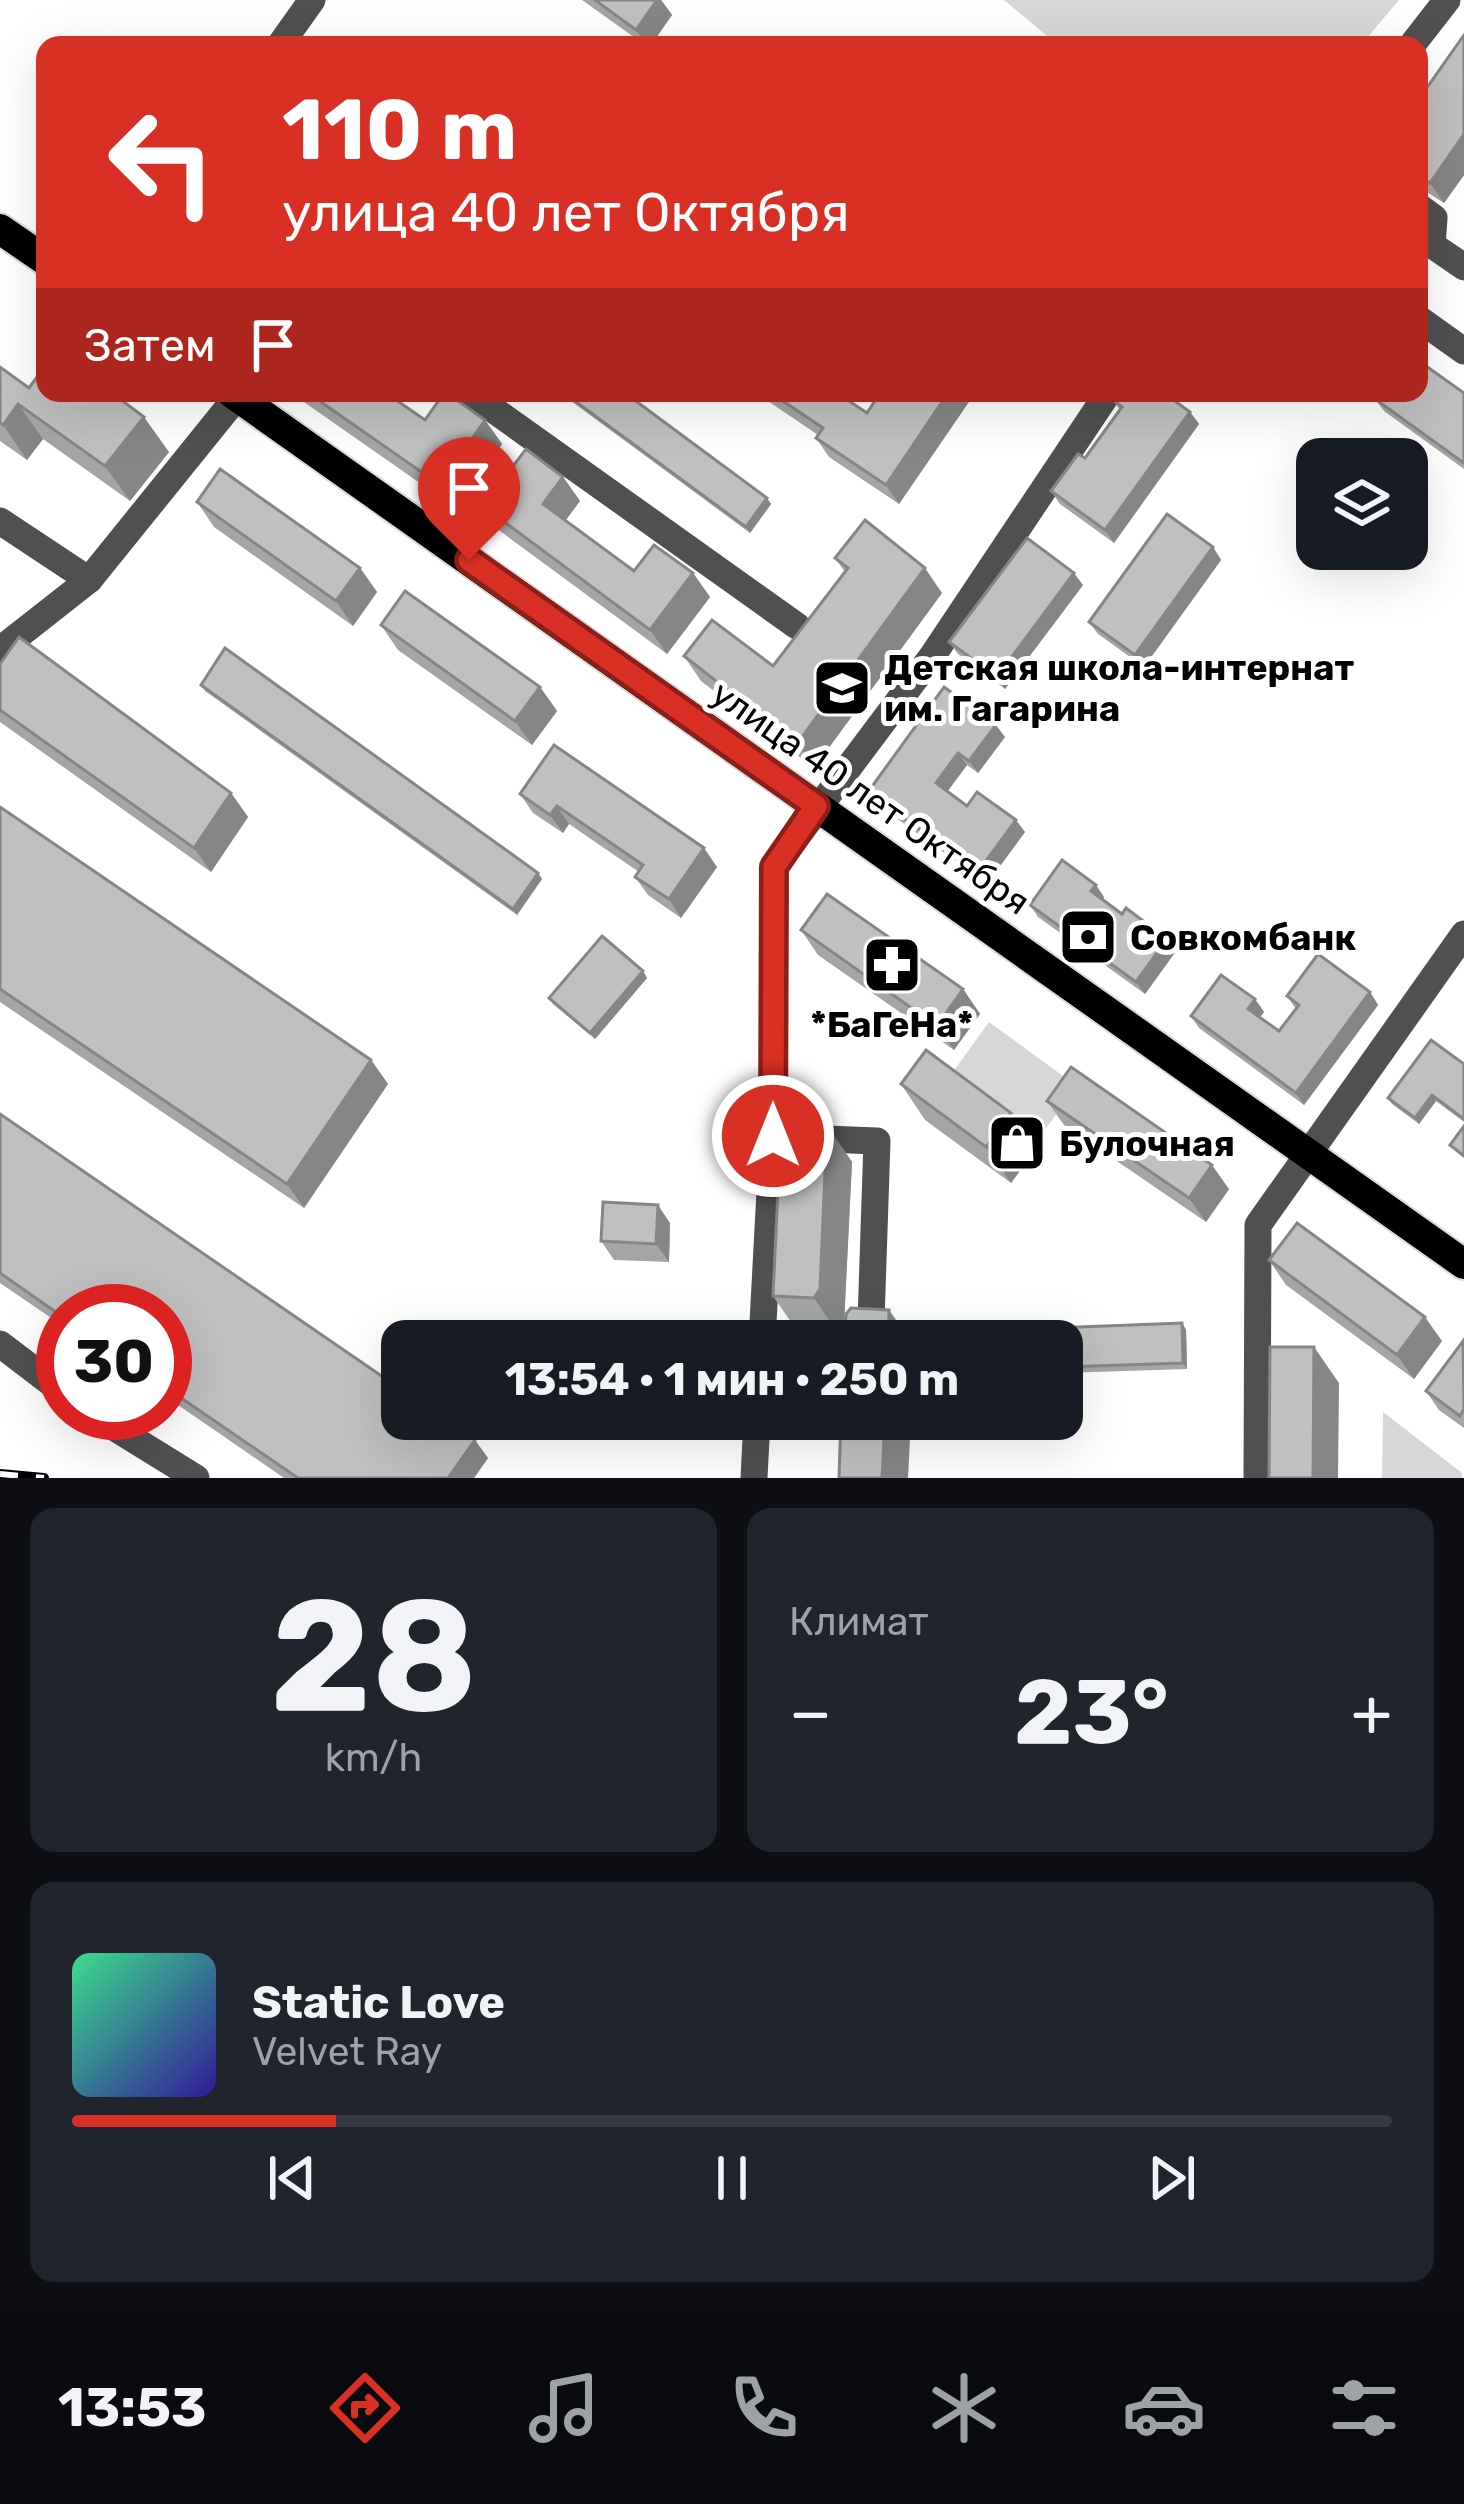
<!DOCTYPE html>
<html lang="ru">
<head>
<meta charset="utf-8">
<style>
  body { margin:0; font-family:Rubik,sans-serif; background:#20242c; color:#f1f3f6; height:100vh; display:flex; flex-direction:column; font-size:45px; white-space:nowrap }
  * { box-sizing:border-box; margin:0 }
  p { font-size:39px; color:#9ea1a6 }
  .icon { flex:none; width:66px; height:66px; fill:none; stroke:currentColor; stroke-width:2; stroke-linecap:round; stroke-linejoin:round }
  .map { position:relative; height:1478px; overflow:hidden }
  .panel { display:flex; flex-direction:column; gap:30px; padding:30px; background:#0d0f14; flex:1 }
  .panel>* { flex:none }
  .hud { position:absolute; left:36px; top:36px; width:1392px; height:366px; border-radius:24px; box-shadow:0 12px 48px #0002; background:#d93025; color:#fff; overflow:hidden }
  .tools { position:absolute; left:1296px; top:438px; display:grid; gap:24px }
  .tools a { display:grid; place-items:center; width:132px; height:132px; border-radius:24px; background:#171b24; box-shadow:0 12px 48px #0002; font-size:60px }
  .speed { position:absolute; left:36px; top:1284px; display:flex; gap:24px; font-size:60px; font-weight:700; text-align:center }
  .speed>* { display:grid; place-content:center; width:156px; height:156px; border-radius:50%; background:#171b24; box-shadow:0 12px 48px #0002; line-height:1 }
  .speed .limit { border:18px solid #d22; background:#fff; color:#111 }
  .pin { position:absolute; display:grid; place-items:center; width:102px; height:102px; color:#fff; margin:-123px -51px; border-radius:50% 50% 50% 0; rotate:-45deg; box-shadow:0 0 12px #0007 }
  .pin .icon { rotate:45deg }
  .me { position:absolute; width:132px; margin:-66px; rotate:0deg; stroke-linejoin:round; filter:drop-shadow(0 0 9px #0008) }
  .turn { display:flex; align-items:center; gap:42px; height:252px; padding:0 48px; font-size:54px }
  .turn .icon { width:156px; height:156px; stroke-width:2.5 }
  .turn b { display:block; font-size:84px; line-height:102px }
  .then { display:flex; align-items:center; height:114px; padding:0 48px; background:#0003; gap:24px; font-size:45px }
  .big { font-size:90px; font-weight:700; line-height:1.1 }
  .panel .tile { flex:1; display:flex; flex-direction:column; justify-content:center; gap:18px; min-width:0; padding:0 42px; border-radius:24px; background:#20242c }
  .panel .dial { align-items:center; gap:0 }
  .dial b { font-size:156px; line-height:1 }
  .song { display:flex; align-items:center; gap:36px }
  .cover { width:144px; height:144px; border-radius:18px; background:linear-gradient(135deg,hsl(150 70% 55%),hsl(250 70% 35%)) }
  .played { height:12px; border-radius:6px; background:linear-gradient(90deg,#d93025 20%,#363941 20%) }
  .keys { display:flex; justify-content:space-around; direction:ltr }
  .heat { display:flex; justify-content:space-between; align-items:center; font-size:66px; direction:ltr }
  .panel .tiles { flex:1; display:grid; gap:30px; grid-template-columns:1fr 1fr }
  .tile:last-child { grid-column:span 2 }
  .trip { position:absolute; left:381px; top:1320px; width:702px; height:120px; border-radius:24px; background:#171b24; box-shadow:0 12px 48px #0002; font-weight:700; line-height:120px; text-align:center }
  .tabs { display:flex; height:192px; justify-content:space-around; align-items:center; background:#090b0e; color:#9ea1a6 }
  .tabs .icon { width:84px; height:84px }
  .tabs .active { color:#d93025 }
  .tabs b { font-size:54px; color:#f1f3f6 }
  .map>svg:first-child { display:block }
</style>
</head>
<body>
<div class="map">
<svg width="1464" height="1478" viewBox="0 0 1464 1478">
  <rect width="100%" height="100%" fill="#fff"/>
  <g fill="#d7d7d7">
    <path d="M1004 0H1399L1361 45H1058Z"/>
    <path d="M989 1022 1077 1086 1038 1139 950 1076Z"/>
    <path d="M1383 1412 1462 1473V1478H1382Z"/>
  </g>
  <g fill="none" stroke-linecap="round" stroke-linejoin="round">
    <g stroke="#dbdbdb" stroke-width="34">
      <g id="major">
        <path d="M0 229 45 260"/>
        <path d="M232 393 1464 1264"/>
      </g>
    </g>
    <g stroke="#505050" stroke-width="27">
      <path d="M280 45 312 0"/>
      <path d="M1412 45 1447 0"/>
      <path d="M1419 207 1434 218 1432 245 1464 267"/>
      <path d="M1419 319 1464 351"/>
      <path d="M470 393 797 626"/>
      <path d="M0 521 89 580 240 393"/>
      <path d="M0 650 89 580"/>
      <path d="M800 1138 877 1141 871 1321 854 1341"/>
      <path d="M762 1341 773 1136 774 867 933 655 1108 393"/>
      <path d="M0 1344 63 1392"/>
      <path d="M91 1413 196 1478"/>
      <path d="M754 1478 757 1419"/>
      <path d="M1257 1478 1258 1225 1464 934"/>
    </g>
    <use href="#major" stroke="#000" stroke-width="30"/>
    <g stroke="#000" stroke-width="10">
      <path id="rail" d="M0 1474 44 1478"/>
    </g>
    <use href="#rail" stroke="#fff" stroke-width="6" stroke-dasharray="18" stroke-linecap="butt"/>
  </g>
  <g fill="#a5a5a5">
    <path d="M582 0H661L672 15 651 45H645Z"/>
    <path d="M1464 35V175L1444 203 1419 187V99Z"/>
    <path d="M0 367 29 388 169 452 130 501 43 439 27 460 0 441Z"/>
    <path d="M291 393H386L425 420H485L502 444 457 509Z"/>
    <path d="M560 393H625L771 504 750 533Z"/>
    <path d="M756 393H837L867 413 880 393H975L899 504 829 457 816 438 818 435Z"/>
    <path d="M1464 393V469L1384 411 1375 399Z"/>
    <path d="M1114 401 1190 412 1199 424 1114 543 1060 504 1051 491 1085 458 1120 410Z"/>
    <path d="M563 477 580 501 565 520 634 571 693 573 710 597 667 654 500 531 483 506Z"/>
    <path d="M197 502 360 568 377 592 353 626 214 527Z"/>
    <path d="M1213 547 1221 560 1144 667 1098 634 1089 622Z"/>
    <path d="M835 558 942 593 814 768 701 681 684 656 773 666 845 572Z"/>
    <path d="M1083 585 1005 689 958 654 949 642Z"/>
    <path d="M381 625 540 687 557 711 532 745 398 650Z"/>
    <path d="M0 664 231 793 248 817 211 872 0 722Z"/>
    <path d="M201 685 538 873 542 879 517 915 205 691Z"/>
    <path d="M944 687 1005 737 978 773 967 765 947 792 967 806 1025 832 987 884 877 804 868 792Z"/>
    <path d="M554 745 717 867 681 918 648 895 635 877 639 872 569 824 563 833 533 813 520 794Z"/>
    <path d="M0 807 371 1060 388 1084 304 1208 0 1002Z"/>
    <path d="M1104 897 1103 899 1122 914 1167 939 1176 951 1145 994 1038 917 1030 905Z"/>
    <path d="M801 930 963 989 980 1014 954 1050 818 955Z"/>
    <path d="M643 971 647 978 595 1039 553 1004 549 998Z"/>
    <path d="M1370 992 1378 1005 1304 1105 1199 1028 1191 1016 1255 999 1264 1012 1260 1017 1279 1031 1296 1009 1287 996Z"/>
    <path d="M1464 1064V1122L1436 1101 1419 1124 1392 1104 1388 1098Z"/>
    <path d="M901 1084 1036 1149 1011 1183 925 1120Z"/>
    <path d="M1047 1101 1229 1189 1206 1222 1064 1125Z"/>
    <path d="M0 1114 488 1458 474 1478H284L165 1396V1311H63V1326L0 1283Z"/>
    <path d="M827 1126 852 1162 844 1324 838 1333 798 1332 773 1296Z"/>
    <path d="M670 1223 669 1262 614 1260 601 1241Z"/>
    <path d="M1269 1260 1442 1341 1414 1379 1286 1285Z"/>
    <path d="M1182 1323 1186 1330 1187 1369 1062 1373V1341Z"/>
    <path d="M1464 1342V1428L1439 1410 1426 1391Z"/>
  </g>
  <g fill="#868686">
    <path d="M657 0H661L672 15 651 45H647L636 30Z"/>
    <path d="M1464 134V175L1444 203 1430 183Z"/>
    <path d="M948 393H975L899 504 886 485Z"/>
    <path d="M18 404 43 439 27 460 3 425Z"/>
    <path d="M1190 412 1199 424 1114 543 1105 530Z"/>
    <path d="M144 417 169 452 130 501 105 466Z"/>
    <path d="M485 420 502 444 457 509 440 485Z"/>
    <path d="M563 477 580 501 560 528 543 504Z"/>
    <path d="M767 498 771 504 750 533 746 527Z"/>
    <path d="M1213 547 1221 560 1144 667 1135 655Z"/>
    <path d="M360 568 377 592 353 626 336 601Z"/>
    <path d="M925 568 942 593 814 768 797 744Z"/>
    <path d="M693 573 710 597 667 654 650 630Z"/>
    <path d="M1074 573 1083 585 1005 689 997 677Z"/>
    <path d="M540 687 557 711 532 745 515 721Z"/>
    <path d="M996 725 1005 737 978 773 969 761Z"/>
    <path d="M958 753 967 765 944 796 936 783Z"/>
    <path d="M231 793 248 817 211 872 194 848Z"/>
    <path d="M557 806 569 824 563 833 550 815Z"/>
    <path d="M1016 820 1025 832 987 884 978 872Z"/>
    <path d="M704 848 717 867 681 918 669 899Z"/>
    <path d="M538 873 542 879 517 915 513 909Z"/>
    <path d="M1096 885 1104 897 1100 904 1091 891Z"/>
    <path d="M1167 939 1176 951 1145 994 1136 982Z"/>
    <path d="M643 971 647 978 595 1039 590 1033Z"/>
    <path d="M963 989 980 1014 954 1050 937 1026Z"/>
    <path d="M1370 992 1378 1005 1304 1105 1296 1093Z"/>
    <path d="M1255 999 1264 1012 1257 1021 1248 1009Z"/>
    <path d="M371 1060 388 1084 304 1208 287 1184Z"/>
    <path d="M1432 1095 1436 1101 1419 1124 1415 1118Z"/>
    <path d="M1011 1113 1036 1149 1011 1183 986 1147Z"/>
    <path d="M827 1126 852 1162 844 1324 838 1333 814 1298Z"/>
    <path d="M1212 1165 1229 1189 1206 1222 1189 1198Z"/>
    <path d="M658 1205 670 1223 669 1262 656 1244Z"/>
    <path d="M889 1310 911 1341H888Z"/>
    <path d="M1425 1317 1442 1341 1414 1379 1397 1355Z"/>
    <path d="M1182 1323 1186 1330 1187 1369 1183 1363Z"/>
    <path d="M1314 1347 1339 1383 1338 1478H1313Z"/>
    <path d="M885 1419H911L908 1478H882Z"/>
    <path d="M475 1440 488 1458 474 1478H448Z"/>
  </g>
  <g fill="#c0c0c0" stroke="#868686" stroke-width="3">
    <path d="M595 0H657L636 30Z"/>
    <path d="M1464 35V134L1430 183 1419 176V99Z"/>
    <path d="M1419 361 1464 393V463L1375 399 1379 393H1419Z"/>
    <path d="M45 366V393H112L144 417 105 466 18 404 3 425 0 423V367L29 388Z"/>
    <path d="M308 393H386L425 420 444 393H447L485 420 440 485Z"/>
    <path d="M564 393H625L767 498 746 527Z"/>
    <path d="M771 393H837L867 413 880 393H948L886 485 816 438 823 428Z"/>
    <path d="M1120 393H1164L1190 412 1105 530 1051 491 1078 454 1085 458 1122 407 1114 401Z"/>
    <path d="M526 449 563 477 543 504 634 571 654 545 693 573 650 630 483 506Z"/>
    <path d="M220 469 360 568 336 601 197 502Z"/>
    <path d="M1167 514 1213 547 1135 655 1089 622Z"/>
    <path d="M865 520 925 568 797 744 684 656 712 620 773 666 848 568 835 558Z"/>
    <path d="M1027 538 1074 573 997 677 949 642Z"/>
    <path d="M405 591 540 687 515 721 381 625Z"/>
    <path d="M19 637 231 793 194 848 0 710V664Z"/>
    <path d="M225 648 538 873 513 909 201 685Z"/>
    <path d="M944 687 996 725 969 761 958 753 936 783 967 806 977 792 1016 820 978 872 868 792Z"/>
    <path d="M554 745 704 848 669 899 635 877 643 865 557 806 550 815 520 794Z"/>
    <path d="M0 807 371 1060 287 1184 0 989Z"/>
    <path d="M1062 860 1096 885 1091 891 1122 914 1126 908 1167 939 1136 982 1030 905Z"/>
    <path d="M827 894 963 989 937 1026 801 930Z"/>
    <path d="M602 936 643 971 590 1033 549 998Z"/>
    <path d="M1318 954 1370 992 1296 1093 1191 1016 1221 975 1255 999 1248 1009 1279 1031 1299 1005 1287 996Z"/>
    <path d="M1431 1040 1464 1064V1119L1432 1095 1415 1118 1388 1098Z"/>
    <path d="M926 1050 1011 1113 986 1147 901 1084Z"/>
    <path d="M1071 1067 1212 1165 1189 1198 1047 1101Z"/>
    <path d="M0 1114 402 1390V1419H445L475 1440 448 1478H298L165 1387V1311H63V1317L0 1273Z"/>
    <path d="M781 1125 827 1126 820 1289 814 1298 773 1296Z"/>
    <path d="M1464 1126V1156L1450 1145Z"/>
    <path d="M603 1202 658 1205 656 1244 601 1241Z"/>
    <path d="M1297 1223 1425 1317 1397 1355 1269 1260Z"/>
    <path d="M851 1308 889 1310 888 1341H844L846 1314Z"/>
    <path d="M1182 1323 1183 1363 1062 1367V1341H1027V1329Z"/>
    <path d="M1463 1341 1464 1409 1460 1416 1426 1391Z"/>
    <path d="M1270 1347H1314L1313 1478H1269Z"/>
    <path d="M841 1419H885L882 1478H839Z"/>
  </g>
  <g fill="none" stroke-linecap="round" stroke-linejoin="round">
    <g stroke="#8d1f18" stroke-width="30">
      <path id="route" d="M469 560 816 806 774 867 773 1136"/>
    </g>
    <use href="#route" stroke="#d93025" stroke-width="21"/>
  </g>
  <defs>
    <g id="school-square" transform="scale(3)"><rect x="-9" y="-9" width="18" height="18" rx="4" fill="#000" stroke="#fff"/><path d="M0-5L7-2L0 1L-7-2ZM-4 1L0 2.5L4 1V4Q0 6-4 4Z" fill="#fff"/></g>
    <g id="bank-square" transform="scale(3)"><rect x="-9" y="-9" width="18" height="18" rx="4" fill="#000" stroke="#fff"/><path d="M-6-4H6V4H-6ZM0-2.3a2.3 2.3 0 1 0 0 4.6a2.3 2.3 0 1 0 0-4.6Z" fill="#fff"/></g>
    <g id="pharmacy-square" transform="scale(3)"><rect x="-9" y="-9" width="18" height="18" rx="4" fill="#000" stroke="#fff"/><path d="M-2-6h4v4h4v4h-4v4h-4v-4h-4v-4h4Z" fill="#fff"/></g>
    <g id="shop-square" transform="scale(3)"><rect x="-9" y="-9" width="18" height="18" rx="4" fill="#000" stroke="#fff"/><path d="M-5-2.5h2.3a2.7 3.5 0 0 1 5.4 0H5L5.5 6h-11ZM-1.5-2.5h3a1.5 2.3 0 0 0-3 0Z" fill="#fff"/></g>
  </defs>
  <g fill-rule="evenodd">
    <use href="#school-square" x="842" y="688"/>
    <use href="#bank-square" x="1088" y="937"/>
    <use href="#pharmacy-square" x="892" y="965"/>
    <use href="#shop-square" x="1017" y="1143"/>
  </g>
  <g text-anchor="middle" stroke-width="10" stroke-linejoin="round" paint-order="stroke">
    <g font-size="36" font-weight="bold" fill="#000" stroke="#fff" text-anchor="start">
      <text x="884" y="680">Детская школа-интернат<tspan x="884" dy="41">им. Гагарина</tspan></text>
      <text x="1130" y="950">Совкомбанк</text>
      <text x="892" y="1037" text-anchor="middle">*БаГеНа*</text>
      <text x="1059" y="1156">Булочная</text>
    </g>
    <g font-size="36" fill="#000" stroke="#fff">
      <text transform="translate(871 797) rotate(35)" y="13">улица 40 лет Октября</text>
    </g>
  </g>
</svg>
<div class="tools">
<a><svg class="icon" aria-label="layers" viewBox="0 0 24 24"><path d="M12 4l9 5-9 5-9-5zM3 14l9 5 9-5"/></svg></a>
</div>
<div class="speed"><div class="limit">30</div></div>
<div class="pin" style="left:469px;top:560px;background:#d93025"><svg class="icon" aria-label="arrive" viewBox="0 0 24 24"><path d="M6 21V4h12l-3 4 3 4H6"/></svg></div>
<svg class="me" style="left:773px;top:1136px" viewBox="-20 -20 40 40"><circle r="17" fill="#d93025" stroke="#fff" stroke-width="3"/><path d="M0-11L8 9 0 5-8 9z" fill="#fff"/></svg>
<div class="trip">13:54 · 1 мин · 250 m</div>
<div class="hud">
<div class="turn"><svg class="icon" aria-label="left" viewBox="0 0 24 24"><path d="M17 20v-9H6M10 6l-5 5 5 5"/></svg><div><b>110 m</b>улица 40 лет Октября</div></div>
<div class="then">Затем<svg class="icon" aria-label="arrive" viewBox="0 0 24 24"><path d="M6 21V4h12l-3 4 3 4H6"/></svg></div>
</div>
</div>
<section class="panel">
<div class="tiles">
<div class="tile dial"><b>28</b><p>km/h</p></div>
<div class="tile"><p>Климат</p>
<div class="heat"><a>−</a><b class="big">23°</b><a>+</a></div>
</div>
<div class="tile">
<div class="song"><i class="cover"></i><div><b>Static Love</b><p>Velvet Ray</p></div></div>
<div class="played"></div>
<div class="keys"><svg class="icon" aria-label="previous" viewBox="0 0 24 24"><path d="M18 5L8 12l10 7zM5 5v14"/></svg><svg class="icon" aria-label="pause" viewBox="0 0 24 24"><path d="M8 5v14M16 5v14"/></svg><svg class="icon" aria-label="next" viewBox="0 0 24 24"><path d="M6 5l10 7-10 7zM19 5v14"/></svg></div>
</div>
</div>
</section>
<nav class="tabs">
<b>13:53</b>
<svg class="icon active" aria-label="directions" viewBox="0 0 24 24"><path d="M12 3l9 9-9 9-9-9zM9 14v-3h6M13 9l2 2-2 2"/></svg>
<svg class="icon" aria-label="music" viewBox="0 0 24 24"><path d="M9 18V5l10-2v13"/><circle cx="6" cy="18" r="3"/><circle cx="16" cy="16" r="3"/></svg>
<svg class="icon" aria-label="phone" viewBox="0 0 24 24"><path d="M5 4h4l2 5-3 2q2 4 5 5l2-3 5 2v4C11 20 4 13 5 4z"/></svg>
<svg class="icon" aria-label="climate" viewBox="0 0 24 24"><path d="M12 3v18M4 7l16 10M4 17L20 7"/></svg>
<svg class="icon" aria-label="car" viewBox="0 0 24 24"><path d="M5 17H2v-5l4-1 3-4h7l3 4 3 1v5h-3M9 17h6M6 11h13"/><circle cx="7" cy="17" r="2"/><circle cx="17" cy="17" r="2"/></svg>
<svg class="icon" aria-label="filters" viewBox="0 0 24 24"><path d="M4 7h16M4 17h16"/><circle cx="9" cy="7" r="2"/><circle cx="15" cy="17" r="2"/></svg>
</nav>
</body>
</html>
